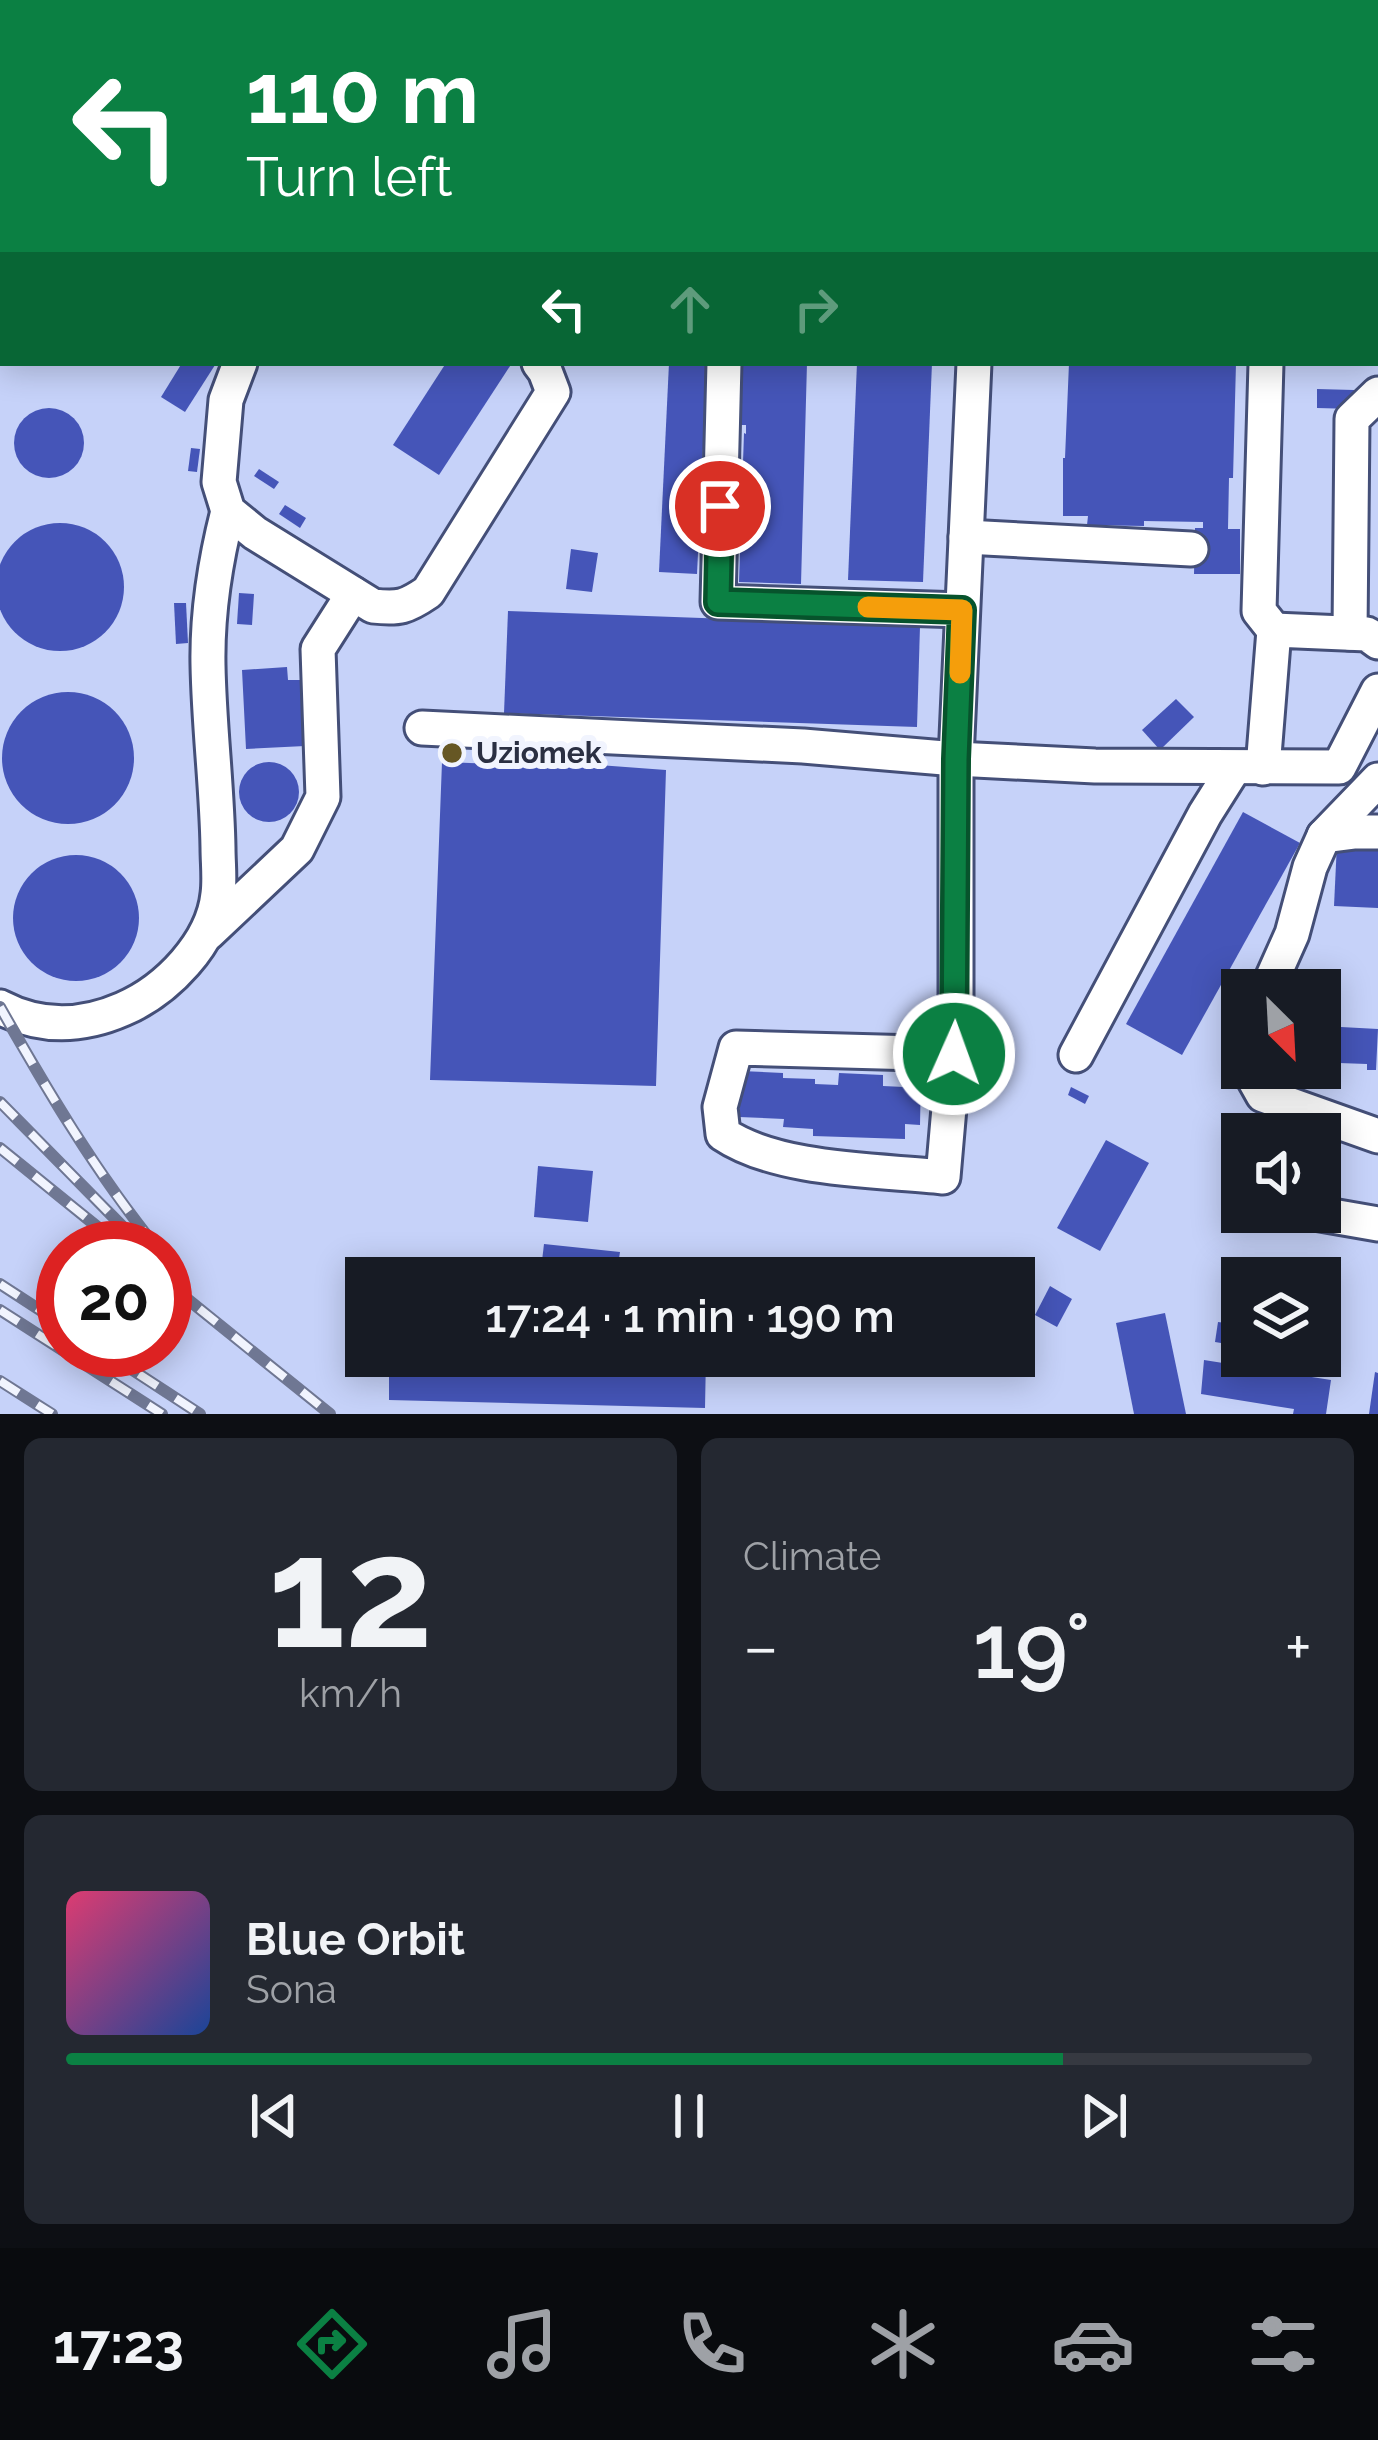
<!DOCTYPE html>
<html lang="en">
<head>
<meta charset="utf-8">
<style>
  body { margin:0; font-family:Raleway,sans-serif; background:#242831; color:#f1f3f6; height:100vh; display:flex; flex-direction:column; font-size:45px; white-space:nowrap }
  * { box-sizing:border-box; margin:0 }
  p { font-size:39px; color:#9ea1a6 }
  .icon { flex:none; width:66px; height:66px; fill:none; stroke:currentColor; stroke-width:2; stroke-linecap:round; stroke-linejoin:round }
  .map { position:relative; height:1414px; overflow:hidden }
  .details { display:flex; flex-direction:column; gap:24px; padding:24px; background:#0d0f14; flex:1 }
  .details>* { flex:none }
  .top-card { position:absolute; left:0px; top:0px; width:1380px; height:366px; box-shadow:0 6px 30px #0003; background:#0b8043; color:#fff; overflow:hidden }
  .needle { width:78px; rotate:156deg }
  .buttons { position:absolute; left:1221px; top:969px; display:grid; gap:24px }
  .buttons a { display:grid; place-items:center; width:120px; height:120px; border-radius:0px; background:#171b24; box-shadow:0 6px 30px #0003; font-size:60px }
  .speed { position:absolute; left:36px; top:1221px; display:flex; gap:24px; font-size:60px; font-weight:700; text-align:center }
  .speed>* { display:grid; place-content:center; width:156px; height:156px; border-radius:50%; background:#171b24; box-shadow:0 6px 30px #0003; line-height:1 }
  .speed .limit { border:18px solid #d22; background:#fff; color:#111 }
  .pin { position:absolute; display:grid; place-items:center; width:102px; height:102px; color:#fff; margin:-51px; border:6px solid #fff; border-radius:50%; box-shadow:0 3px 12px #0007 }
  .me { position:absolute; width:132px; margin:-66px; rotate:2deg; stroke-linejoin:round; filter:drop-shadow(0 0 9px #0008) }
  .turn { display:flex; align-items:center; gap:42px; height:252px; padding:0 48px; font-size:54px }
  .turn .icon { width:156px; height:156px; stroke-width:2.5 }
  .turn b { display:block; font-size:84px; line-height:102px }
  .lanes { display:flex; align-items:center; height:114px; padding:0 48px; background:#0003; justify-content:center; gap:60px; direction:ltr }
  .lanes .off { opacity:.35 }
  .big { font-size:90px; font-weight:600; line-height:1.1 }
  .details .tile { flex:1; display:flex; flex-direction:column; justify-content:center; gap:18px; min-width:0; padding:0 42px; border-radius:18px; background:#242831 }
  .details .dial { align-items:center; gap:0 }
  .dial b { font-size:156px; line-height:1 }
  .song { display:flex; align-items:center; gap:36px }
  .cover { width:144px; height:144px; border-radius:18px; background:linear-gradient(135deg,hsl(340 70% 55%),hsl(220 70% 35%)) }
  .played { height:12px; border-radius:6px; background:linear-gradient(90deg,#0b8043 80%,#363941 80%) }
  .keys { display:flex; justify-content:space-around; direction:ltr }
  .heat { display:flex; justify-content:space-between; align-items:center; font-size:66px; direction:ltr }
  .details .tiles { flex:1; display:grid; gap:24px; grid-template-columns:1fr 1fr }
  .tile:last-child { grid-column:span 2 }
  .trip { position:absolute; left:345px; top:1257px; width:690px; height:120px; border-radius:0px; background:#171b24; box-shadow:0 6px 30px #0003; font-weight:600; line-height:120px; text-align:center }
  .tab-bar { display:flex; height:192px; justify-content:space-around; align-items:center; background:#090b0e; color:#9ea1a6 }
  .tab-bar .icon { width:84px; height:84px }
  .tab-bar .active { color:#0b8043 }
  .tab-bar b { font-size:54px; color:#f1f3f6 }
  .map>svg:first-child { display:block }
</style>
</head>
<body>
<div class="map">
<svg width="1378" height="1414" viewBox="0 0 1378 1414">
  <rect width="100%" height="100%" fill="#c6d2f9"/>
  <g fill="#4555b8">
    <path d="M182 363 215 365 185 412 161 397Z"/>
    <path d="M446 363H512L439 475 393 445Z"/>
    <path d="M669 363H707L697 574 659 572Z"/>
    <path d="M743 363H807L801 584 739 582 744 433 746 434V425H740Z"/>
    <path d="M857 363H932L923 582 848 580Z"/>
    <path d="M1069 363H1236L1233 478H1229L1228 529H1240V574H1194L1195 528H1203V522L1144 521V526L1087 525 1088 516H1063V458H1065Z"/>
    <path d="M1317 389 1354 390V409L1317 408Z"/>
    <circle cx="49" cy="443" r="35"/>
    <path d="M191 448 200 449 197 472 188 471Z"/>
    <path d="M259 469 279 482 274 489 254 476Z"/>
    <path d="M285 505 306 518 300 528 279 514Z"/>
    <circle cx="60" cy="587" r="64"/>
    <path d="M571 549 598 553 592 592 566 589Z"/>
    <path d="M239 593 254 594 252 625 237 624Z"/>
    <path d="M174 603H186L188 643 176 644Z"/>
    <path d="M508 611 920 626 917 727 504 713Z"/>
    <path d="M287 667 288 680H301L305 746 246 749 242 670Z"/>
    <circle cx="68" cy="758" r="66"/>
    <path d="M1176 699 1194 717 1160 750 1142 730Z"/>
    <circle cx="269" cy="792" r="30"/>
    <path d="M442 762 585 767V764L666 770 656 1086 430 1080Z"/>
    <path d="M1243 812 1300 843 1182 1055 1126 1024Z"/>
    <path d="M1337 843 1378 845V908L1334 906Z"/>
    <circle cx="76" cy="918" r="63"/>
    <path d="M1341 1027 1378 1029 1376 1070H1367V1064L1339 1063Z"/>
    <path d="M741 1071 783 1073V1078L815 1079V1084L838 1085 839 1073 883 1075V1086L904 1087 905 1074 921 1075 920 1125 905 1124V1139L813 1136V1129L783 1127 784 1119 739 1117Z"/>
    <path d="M1071 1087 1089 1096 1085 1104 1068 1095Z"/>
    <path d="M1106 1140 1149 1163 1100 1251 1057 1228Z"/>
    <path d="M538 1166 593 1171 588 1222 534 1217Z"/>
    <path d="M544 1244 620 1252 616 1278H540Z"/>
    <path d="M1050 1286 1072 1299 1057 1327 1035 1315Z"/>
    <path d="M1165 1313 1186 1414H1134L1116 1323Z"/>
    <path d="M1218 1322 1242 1325 1239 1346 1215 1342Z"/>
    <path d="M368 1356H706L705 1408 389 1400V1369L368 1368Z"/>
    <path d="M1204 1360 1331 1380 1326 1414H1293L1294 1409 1201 1394Z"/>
    <path d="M1375 1372 1378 1373V1414H1369Z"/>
  </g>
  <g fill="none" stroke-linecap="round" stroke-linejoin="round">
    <g stroke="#444f78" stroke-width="39">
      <g id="minor">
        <path d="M128 3 131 0"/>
        <path d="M464 3V0"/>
        <path d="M987 3V0"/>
        <path d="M1032 3V0"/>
        <path d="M1377 30H1378"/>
        <path d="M0 88 3 87"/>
        <path d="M1377 306H1378"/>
        <path d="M240 363 226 400 219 482 228 511 255 533 373 606C399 609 406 607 428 592L553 392 545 371 539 363"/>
        <path d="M724 363 718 602 962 610"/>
        <path d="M1266 363 1259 611 1274 630"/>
        <path d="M966 537 1191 549"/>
        <path d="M1350 633 1352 419 1378 394"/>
        <path d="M422 728 803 746 956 759 1095 766 1339 767 1378 691"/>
        <path d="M1263 768 1274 630 1367 634 1378 642"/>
        <path d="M1324 836 1355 832H1378"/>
        <path d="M208 933 297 849 323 797 318 649 353 594"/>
        <path d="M1267 990 1292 934 1310 867 1324 836 1378 780"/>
        <path d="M0 1007C40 1028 82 1027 123 1009 167 990 213 943 218 894 220 879 218 863 218 848 217 787 209 726 208 665 207 612 215 562 228 511"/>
        <path d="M954 1054 736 1048 720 1107 723 1134C778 1171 877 1170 943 1177L956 1027V759L974 363"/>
        <path d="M1076 1055 1205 814 1234 768"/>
        <path d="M1253 1068 1254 1079 1263 1095 1378 1136"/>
        <path d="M1309 1212 1378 1224"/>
      </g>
    </g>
    <g stroke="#7e87a5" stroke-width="4.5" stroke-dasharray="6 9" stroke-linecap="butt">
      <path d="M1174 3V0"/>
      <path d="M1284 3V0"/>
      <path d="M1377 153H1378"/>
      <path d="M1377 217H1378"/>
    </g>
    <use href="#minor" stroke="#fff" stroke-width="33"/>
    <g stroke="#6f7793" stroke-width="12">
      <g id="rail">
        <path d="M0 1007C47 1090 97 1174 157 1248"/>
        <path d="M0 1102 127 1231"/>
        <path d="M0 1148 121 1246"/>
        <path d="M165 1281 330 1414"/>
        <path d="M0 1284 63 1325"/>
        <path d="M0 1310 162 1414"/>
        <path d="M102 1350 200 1414"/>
        <path d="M0 1381 52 1414"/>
      </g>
    </g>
    <use href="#rail" stroke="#f1f4fe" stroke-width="8" stroke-dasharray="22" stroke-linecap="butt"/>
  </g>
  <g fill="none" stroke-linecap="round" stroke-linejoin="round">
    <g stroke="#07532c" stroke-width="30">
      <path id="route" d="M720 506 718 602 962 610 956 759 954 1054"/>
    </g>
    <use href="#route" stroke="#0b8043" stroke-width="21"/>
    <path stroke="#f59e0b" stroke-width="21" d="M868 607 962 610 960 673"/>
  </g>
  <circle fill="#665724" stroke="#f1f4fe" stroke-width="4.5" cx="452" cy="753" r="12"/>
  <g text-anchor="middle" stroke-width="12" stroke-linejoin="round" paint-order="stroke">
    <g font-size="30" font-weight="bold" fill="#2a2f42" stroke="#f1f4fe" text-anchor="start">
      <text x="476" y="763">Uziomek</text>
    </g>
  </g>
</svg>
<div class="buttons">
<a><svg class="needle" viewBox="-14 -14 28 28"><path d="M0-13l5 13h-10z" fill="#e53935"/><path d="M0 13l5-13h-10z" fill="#9ea1a6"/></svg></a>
<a><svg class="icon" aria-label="sound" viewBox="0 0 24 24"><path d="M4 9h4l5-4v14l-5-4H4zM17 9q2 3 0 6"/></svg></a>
<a><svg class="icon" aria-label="layers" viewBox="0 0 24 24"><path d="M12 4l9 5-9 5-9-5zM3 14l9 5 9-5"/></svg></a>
</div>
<div class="speed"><div class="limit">20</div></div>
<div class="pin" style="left:720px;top:506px;background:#d93025"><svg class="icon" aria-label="arrive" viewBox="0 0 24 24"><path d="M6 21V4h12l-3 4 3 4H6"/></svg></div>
<svg class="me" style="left:954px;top:1054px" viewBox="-20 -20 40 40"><circle r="17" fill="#0b8043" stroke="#fff" stroke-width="3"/><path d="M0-11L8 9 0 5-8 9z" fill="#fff"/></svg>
<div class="trip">17:24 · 1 min · 190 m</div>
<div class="top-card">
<div class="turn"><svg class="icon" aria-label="left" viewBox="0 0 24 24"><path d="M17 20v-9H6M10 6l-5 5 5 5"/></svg><div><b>110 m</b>Turn left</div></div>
<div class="lanes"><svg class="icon" aria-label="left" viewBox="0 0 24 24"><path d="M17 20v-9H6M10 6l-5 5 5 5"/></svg><svg class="icon off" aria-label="ahead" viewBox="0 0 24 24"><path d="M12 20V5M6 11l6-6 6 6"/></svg><svg class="icon off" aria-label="right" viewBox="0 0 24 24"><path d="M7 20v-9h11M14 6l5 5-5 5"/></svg></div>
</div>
</div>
<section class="details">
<div class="tiles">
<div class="tile dial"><b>12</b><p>km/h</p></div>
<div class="tile"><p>Climate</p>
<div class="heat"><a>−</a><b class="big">19°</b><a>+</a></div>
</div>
<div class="tile">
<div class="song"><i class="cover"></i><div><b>Blue Orbit</b><p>Sona</p></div></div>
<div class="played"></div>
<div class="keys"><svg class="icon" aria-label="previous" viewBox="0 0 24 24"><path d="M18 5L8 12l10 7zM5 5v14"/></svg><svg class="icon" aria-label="pause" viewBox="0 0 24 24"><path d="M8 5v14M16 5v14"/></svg><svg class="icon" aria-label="next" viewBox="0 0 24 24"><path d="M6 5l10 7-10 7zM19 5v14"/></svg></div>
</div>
</div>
</section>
<nav class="tab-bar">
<b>17:23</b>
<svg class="icon active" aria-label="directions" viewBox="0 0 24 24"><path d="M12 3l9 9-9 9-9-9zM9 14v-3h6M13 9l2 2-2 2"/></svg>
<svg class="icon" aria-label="music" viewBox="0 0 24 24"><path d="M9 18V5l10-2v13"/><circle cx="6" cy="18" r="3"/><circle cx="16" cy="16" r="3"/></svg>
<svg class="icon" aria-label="phone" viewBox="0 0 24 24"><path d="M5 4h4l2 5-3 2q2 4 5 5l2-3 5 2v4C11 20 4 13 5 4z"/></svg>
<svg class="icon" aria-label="climate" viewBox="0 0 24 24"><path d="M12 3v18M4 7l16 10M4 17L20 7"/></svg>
<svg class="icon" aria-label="car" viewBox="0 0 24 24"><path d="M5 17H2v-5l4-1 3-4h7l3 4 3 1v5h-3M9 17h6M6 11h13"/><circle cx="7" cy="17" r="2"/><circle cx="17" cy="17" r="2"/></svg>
<svg class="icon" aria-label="filters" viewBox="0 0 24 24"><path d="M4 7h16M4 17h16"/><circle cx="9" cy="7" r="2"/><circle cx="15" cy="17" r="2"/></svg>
</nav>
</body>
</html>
